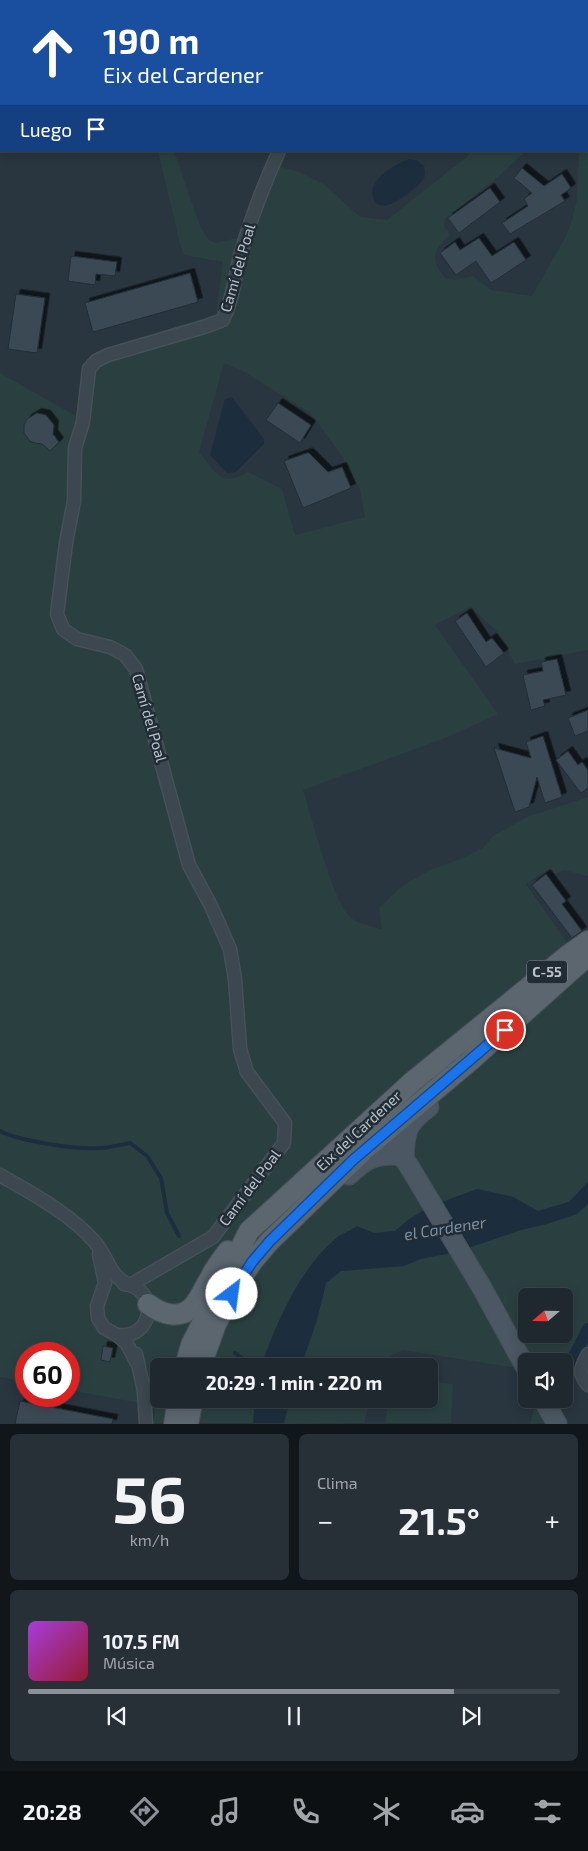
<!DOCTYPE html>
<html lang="es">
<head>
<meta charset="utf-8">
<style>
  body { margin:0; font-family:"Exo 2",sans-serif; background:#273037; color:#f1f3f6; height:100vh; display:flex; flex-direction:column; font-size:19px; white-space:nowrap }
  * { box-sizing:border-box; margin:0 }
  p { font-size:16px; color:#a1a6aa }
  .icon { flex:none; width:28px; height:28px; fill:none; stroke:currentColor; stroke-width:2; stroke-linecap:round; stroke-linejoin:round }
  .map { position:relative; height:1424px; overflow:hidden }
  .side { display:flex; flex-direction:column; gap:10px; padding:10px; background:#11161a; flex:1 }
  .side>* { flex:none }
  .banner { position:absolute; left:0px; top:0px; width:589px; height:152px; box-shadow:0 2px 12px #0003,0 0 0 1px #3c444b; background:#1a4fa0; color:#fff; overflow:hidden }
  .needle { width:32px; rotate:250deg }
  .fabs { position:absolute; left:518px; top:1288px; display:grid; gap:10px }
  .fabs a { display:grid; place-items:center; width:55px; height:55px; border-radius:8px; background:#1f282f; box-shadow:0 2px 12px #0003,0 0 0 1px #3c444b; font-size:25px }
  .speed { position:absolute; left:15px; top:1342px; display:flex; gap:10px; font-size:25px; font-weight:700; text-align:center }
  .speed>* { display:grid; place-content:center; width:65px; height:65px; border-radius:50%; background:#1f282f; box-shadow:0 2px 12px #0003,0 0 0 1px #3c444b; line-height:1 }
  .speed .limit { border:8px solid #d22; background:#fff; color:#111 }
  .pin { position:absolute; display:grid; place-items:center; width:42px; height:42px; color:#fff; margin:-21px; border:2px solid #fff; border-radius:50%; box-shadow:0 1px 5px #0007 }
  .me { position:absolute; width:55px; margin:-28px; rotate:30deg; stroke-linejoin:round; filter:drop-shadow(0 0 4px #0008) }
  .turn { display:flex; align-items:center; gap:18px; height:105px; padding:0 20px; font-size:22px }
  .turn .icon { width:65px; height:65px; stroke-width:2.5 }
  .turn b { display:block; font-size:35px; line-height:42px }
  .then { display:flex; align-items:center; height:48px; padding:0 20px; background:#0003; gap:10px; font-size:19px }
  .big { font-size:38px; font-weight:700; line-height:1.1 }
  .side .tile { flex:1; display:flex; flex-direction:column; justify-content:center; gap:8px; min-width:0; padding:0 18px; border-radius:8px; background:#273037 }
  .side .dial { align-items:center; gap:0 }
  .dial b { font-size:65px; line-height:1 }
  .song { display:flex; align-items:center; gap:15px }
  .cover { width:60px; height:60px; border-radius:8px; background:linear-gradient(135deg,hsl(280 70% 55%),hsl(350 70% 35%)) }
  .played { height:5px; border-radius:2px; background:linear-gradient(90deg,#8c9099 80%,#3c444b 80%) }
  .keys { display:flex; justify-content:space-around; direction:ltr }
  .heat { display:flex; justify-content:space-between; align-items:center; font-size:28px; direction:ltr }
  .side .tiles { flex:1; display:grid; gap:10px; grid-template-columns:1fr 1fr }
  .tile:last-child { grid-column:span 2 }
  .trip { position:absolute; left:150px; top:1358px; width:288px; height:50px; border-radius:8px; background:#1f282f; box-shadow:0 2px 12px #0003,0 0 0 1px #3c444b; font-weight:700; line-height:50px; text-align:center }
  .dock { display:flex; height:80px; justify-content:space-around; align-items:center; background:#0c1013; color:#a1a6aa }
  .dock .icon { width:35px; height:35px }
  .dock .selected { color:#8c9099 }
  .dock b { font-size:22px; color:#f1f3f6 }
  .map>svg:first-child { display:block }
</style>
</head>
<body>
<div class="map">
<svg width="588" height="1424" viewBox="0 0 588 1424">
  <defs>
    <filter id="shadow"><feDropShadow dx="4.5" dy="-4.5" stdDeviation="0" flood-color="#0009"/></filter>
  </defs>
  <rect width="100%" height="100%" fill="#29353f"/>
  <g fill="#2a4040" fill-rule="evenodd">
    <path d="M0 0H67L1 1V151H3L0 153Z"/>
    <path d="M194 0H588V650L515 664 497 631 470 607 435 625 498 714 448 737 303 790C312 818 332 899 350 917 358 924 373 926 382 930L379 908 402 886 430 870 461 859 483 848 493 836 527 817 588 797V876L564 870 555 874 549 869 526 884 568 944 588 931V1182L569 1202 538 1211 513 1197 477 1189 429 1207 408 1220 395 1231 374 1233 316 1260 297 1287 280 1319 261 1366H159V1399H255L253 1423H153L156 1406 69 1390V1354H26V1382L0 1377V373L76 416 82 365 117 345 216 314 223 262 184 255 180 244 158 151H174L200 226 208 239 215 243 237 238 274 151H287L281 167 299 172 325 185 360 217 387 220 469 155 462 151H526L498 177 445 219 444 227 448 230 449 236C432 251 430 259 445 278L455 280 473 276 491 290 532 296 566 236 572 221 577 199 579 151H588V1ZM224 363 245 372 310 413 340 453 360 489 365 517 295 535 282 489 248 472C220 488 216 472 199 452Z"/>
    <path d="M588 1204V1337L564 1384V1361H526V1368L510 1367 403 1350 392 1355 380 1366H301L317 1320 326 1283 341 1271 404 1266 421 1259 456 1252 521 1230 547 1224 576 1214ZM526 1296H564V1334H526Z"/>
    <path d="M429 1382 453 1384 451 1423H386L387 1399H429Z"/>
    <path d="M290 1399H370L364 1423 284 1424Z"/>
    <path d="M537 1399H558L551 1423 530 1424Z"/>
  </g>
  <g fill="#1c2e3d">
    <path d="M409 159 416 160 424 166C425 171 426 174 424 178 420 186 394 205 385 206 382 206 380 205 377 204 360 184 393 165 409 159Z"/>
    <path d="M232 397 264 439V444L236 472 227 473 210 455 225 399Z"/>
    <path d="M588 1182V1204L577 1214 547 1224 521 1230 456 1252 421 1259 404 1266 341 1271 326 1283 317 1320 301 1366H261C276 1324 299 1270 334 1240 340 1234 350 1231 357 1226L374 1233 395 1231 408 1220 429 1207 477 1189 513 1197 538 1211 569 1202Z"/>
    <path d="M255 1399H290L284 1423H253Z"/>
  </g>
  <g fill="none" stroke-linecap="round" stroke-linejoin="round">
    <g stroke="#1c2e3d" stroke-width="4">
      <path d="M0 1131C19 1141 77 1150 99 1148 109 1148 120 1145 130 1143L147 1156 161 1178 167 1213 179 1236"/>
      <path d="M235 1353 247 1362 267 1366"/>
    </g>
    <path stroke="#1c2e3d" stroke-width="12" d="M564 1376 588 1329"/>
  </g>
  <g fill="#3b4a55" stroke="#232e37" filter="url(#shadow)">
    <path d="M522 168 544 186 562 174 571 188 561 195 565 201 510 234 502 223 528 206 524 199 532 193 514 178Z"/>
    <path d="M490 188 500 202 459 233 448 218Z"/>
    <path d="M479 238 492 256 514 242 526 260 491 283 476 261 456 275 440 253 455 242 460 250Z"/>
    <path d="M71 256 117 262 115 276 96 274 95 285 68 281Z"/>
    <path d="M190 273 198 302 93 332 85 303Z"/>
    <path d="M16 294 45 298 37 353 8 349Z"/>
    <path d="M278 403 311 425 300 443 266 420Z"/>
    <path d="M37 413 46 415 54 425 53 434 59 442 50 451 42 444 35 443 30 441 24 433V425L27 419Z"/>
    <path d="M307 453H309L328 472 342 467 351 488 303 508 284 461Z"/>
    <path d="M467 613 486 642 492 638 504 653 486 667 455 621Z"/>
    <path d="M557 659 566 695 543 700 545 706 531 710 523 675 543 671 541 662Z"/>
    <path d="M588 710V731L575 736 568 718Z"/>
    <path d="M543 736 562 797 545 803 537 777 529 807 515 812 494 748 531 758 526 742Z"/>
    <path d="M568 751 578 765 582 762 588 770V788L581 793 556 760Z"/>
    <path d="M546 874 566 901 562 904 582 931 572 938 532 885Z"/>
    <path d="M103 1346 113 1348 110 1362 101 1360Z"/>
    <path d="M20 1401 113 1419 112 1424H15Z"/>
  </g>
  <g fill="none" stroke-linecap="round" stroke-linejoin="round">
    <g stroke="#465058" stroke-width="15">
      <g id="street">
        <path d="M350 1 351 0"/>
        <path d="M0 1175C33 1194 69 1213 94 1241 103 1251 107 1263 114 1273 117 1277 122 1281 126 1284"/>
        <path d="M99 1254 105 1283 97 1306 98 1318 104 1328 117 1335 127 1344 137 1363"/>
        <path d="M130 1285 213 1237 284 1143 285 1123 247 1072 240 1049 235 979 230 949 211 906 189 865 136 669 125 655 110 647 77 639 63 629 57 614 66 543 74 501 75 448 83 422 89 369 96 361 108 355 204 327 223 320C234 298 234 276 241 253 251 218 264 184 279 151"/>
        <path d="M117 1335C154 1340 160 1288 124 1284"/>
        <path d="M136 1354 144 1391 146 1424"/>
        <path d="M588 1354C581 1368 577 1372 588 1385"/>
      </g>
    </g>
    <g stroke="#465058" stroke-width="21">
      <g id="secondary">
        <path d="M444 1070 416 1093 391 1117 386 1133 389 1144 392 1150 404 1159 409 1166 482 1288 526 1368"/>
        <path d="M404 1159C405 1131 406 1124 429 1107"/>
        <path d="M349 1175C366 1159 375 1154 398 1155"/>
        <path d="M543 1399 557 1424"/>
      </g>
    </g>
    <g stroke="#465058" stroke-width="22">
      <g id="primary">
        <path d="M148 1304C161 1314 181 1321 194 1305 200 1298 205 1286 210 1278 215 1268 221 1260 228 1251"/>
        <path d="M185 1366 191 1345 249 1231 412 1082 567 956 588 941"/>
        <path d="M201 1366 216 1324 232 1294 252 1262 270 1241 365 1149 470 1061 583 960"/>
        <path d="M174 1424 178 1399"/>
        <path d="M188 1424 193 1399"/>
      </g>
    </g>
    <use href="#street" stroke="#3c474f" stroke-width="12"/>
    <use href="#secondary" stroke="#4b5762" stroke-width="19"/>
    <use href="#primary" stroke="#5b666f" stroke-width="20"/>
  </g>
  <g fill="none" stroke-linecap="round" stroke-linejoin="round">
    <g stroke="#114b97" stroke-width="12">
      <path id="route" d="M232 1294 252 1262 270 1241 353 1160 505 1030"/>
    </g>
    <use href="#route" stroke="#1a73e8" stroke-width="9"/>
  </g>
  <g text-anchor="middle" stroke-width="5" stroke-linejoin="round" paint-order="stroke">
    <rect fill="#212c35" stroke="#8b959d" stroke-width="1" x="527" y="960.5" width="40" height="23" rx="4"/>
    <g font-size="14" font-weight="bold" fill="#b9c2ca">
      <text x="547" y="977">C-55</text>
    </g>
    <g font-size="15" fill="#b9c2ca" stroke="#212c35">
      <text transform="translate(238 268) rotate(-74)" y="5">Camí del Poal</text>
      <text transform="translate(149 718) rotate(74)" y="5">Camí del Poal</text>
      <text transform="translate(359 1131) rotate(-43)" y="5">Eix del Cardener</text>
      <text transform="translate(250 1188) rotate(-53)" y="5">Camí del Poal</text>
    </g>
    <g font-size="16" font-style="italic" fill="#7690a5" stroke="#212c35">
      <text transform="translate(445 1228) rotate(-9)" y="6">el Cardener</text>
    </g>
  </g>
</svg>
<div class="fabs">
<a><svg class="needle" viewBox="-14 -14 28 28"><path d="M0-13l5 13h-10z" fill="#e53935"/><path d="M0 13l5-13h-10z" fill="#a1a6aa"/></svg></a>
<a><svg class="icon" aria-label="sound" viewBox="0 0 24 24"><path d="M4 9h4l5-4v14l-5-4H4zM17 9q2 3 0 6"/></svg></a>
</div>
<div class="speed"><div class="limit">60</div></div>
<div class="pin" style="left:505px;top:1030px;background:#d93025"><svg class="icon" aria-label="arrive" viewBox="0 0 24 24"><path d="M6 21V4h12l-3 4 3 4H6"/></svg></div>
<svg class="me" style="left:232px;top:1294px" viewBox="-20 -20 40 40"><circle r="19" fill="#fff"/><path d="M0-13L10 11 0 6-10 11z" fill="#1a73e8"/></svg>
<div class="trip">20:29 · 1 min · 220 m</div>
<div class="banner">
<div class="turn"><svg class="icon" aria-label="ahead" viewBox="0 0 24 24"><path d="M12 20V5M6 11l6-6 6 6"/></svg><div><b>190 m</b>Eix del Cardener</div></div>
<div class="then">Luego<svg class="icon" aria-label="arrive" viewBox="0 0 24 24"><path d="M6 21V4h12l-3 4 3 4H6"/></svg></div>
</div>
</div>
<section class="side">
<div class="tiles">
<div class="tile dial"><b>56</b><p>km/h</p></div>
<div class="tile"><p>Clima</p>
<div class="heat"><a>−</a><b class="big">21.5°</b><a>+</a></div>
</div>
<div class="tile">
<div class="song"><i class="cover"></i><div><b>107.5 FM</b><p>Música</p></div></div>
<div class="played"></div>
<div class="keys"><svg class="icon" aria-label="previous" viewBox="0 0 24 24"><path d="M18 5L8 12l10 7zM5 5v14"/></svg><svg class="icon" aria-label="pause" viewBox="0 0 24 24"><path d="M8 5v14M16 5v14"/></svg><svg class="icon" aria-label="next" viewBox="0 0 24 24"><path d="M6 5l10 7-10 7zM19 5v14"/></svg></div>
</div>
</div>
</section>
<nav class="dock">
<b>20:28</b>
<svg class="icon selected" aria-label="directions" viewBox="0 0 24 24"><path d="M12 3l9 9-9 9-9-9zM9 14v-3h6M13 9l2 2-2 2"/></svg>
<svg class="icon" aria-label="music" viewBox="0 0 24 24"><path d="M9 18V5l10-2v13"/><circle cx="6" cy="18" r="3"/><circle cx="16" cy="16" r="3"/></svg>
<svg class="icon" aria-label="phone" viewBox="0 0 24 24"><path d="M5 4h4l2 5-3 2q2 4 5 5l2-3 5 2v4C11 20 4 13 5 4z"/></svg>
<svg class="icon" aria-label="climate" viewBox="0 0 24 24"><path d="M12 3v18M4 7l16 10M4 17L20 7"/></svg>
<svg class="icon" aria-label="car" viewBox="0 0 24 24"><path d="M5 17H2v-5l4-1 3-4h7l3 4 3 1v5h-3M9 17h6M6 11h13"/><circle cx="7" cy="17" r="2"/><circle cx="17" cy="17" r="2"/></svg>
<svg class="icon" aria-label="filters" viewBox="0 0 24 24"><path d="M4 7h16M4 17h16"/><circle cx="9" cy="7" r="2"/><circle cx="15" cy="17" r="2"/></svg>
</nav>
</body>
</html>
